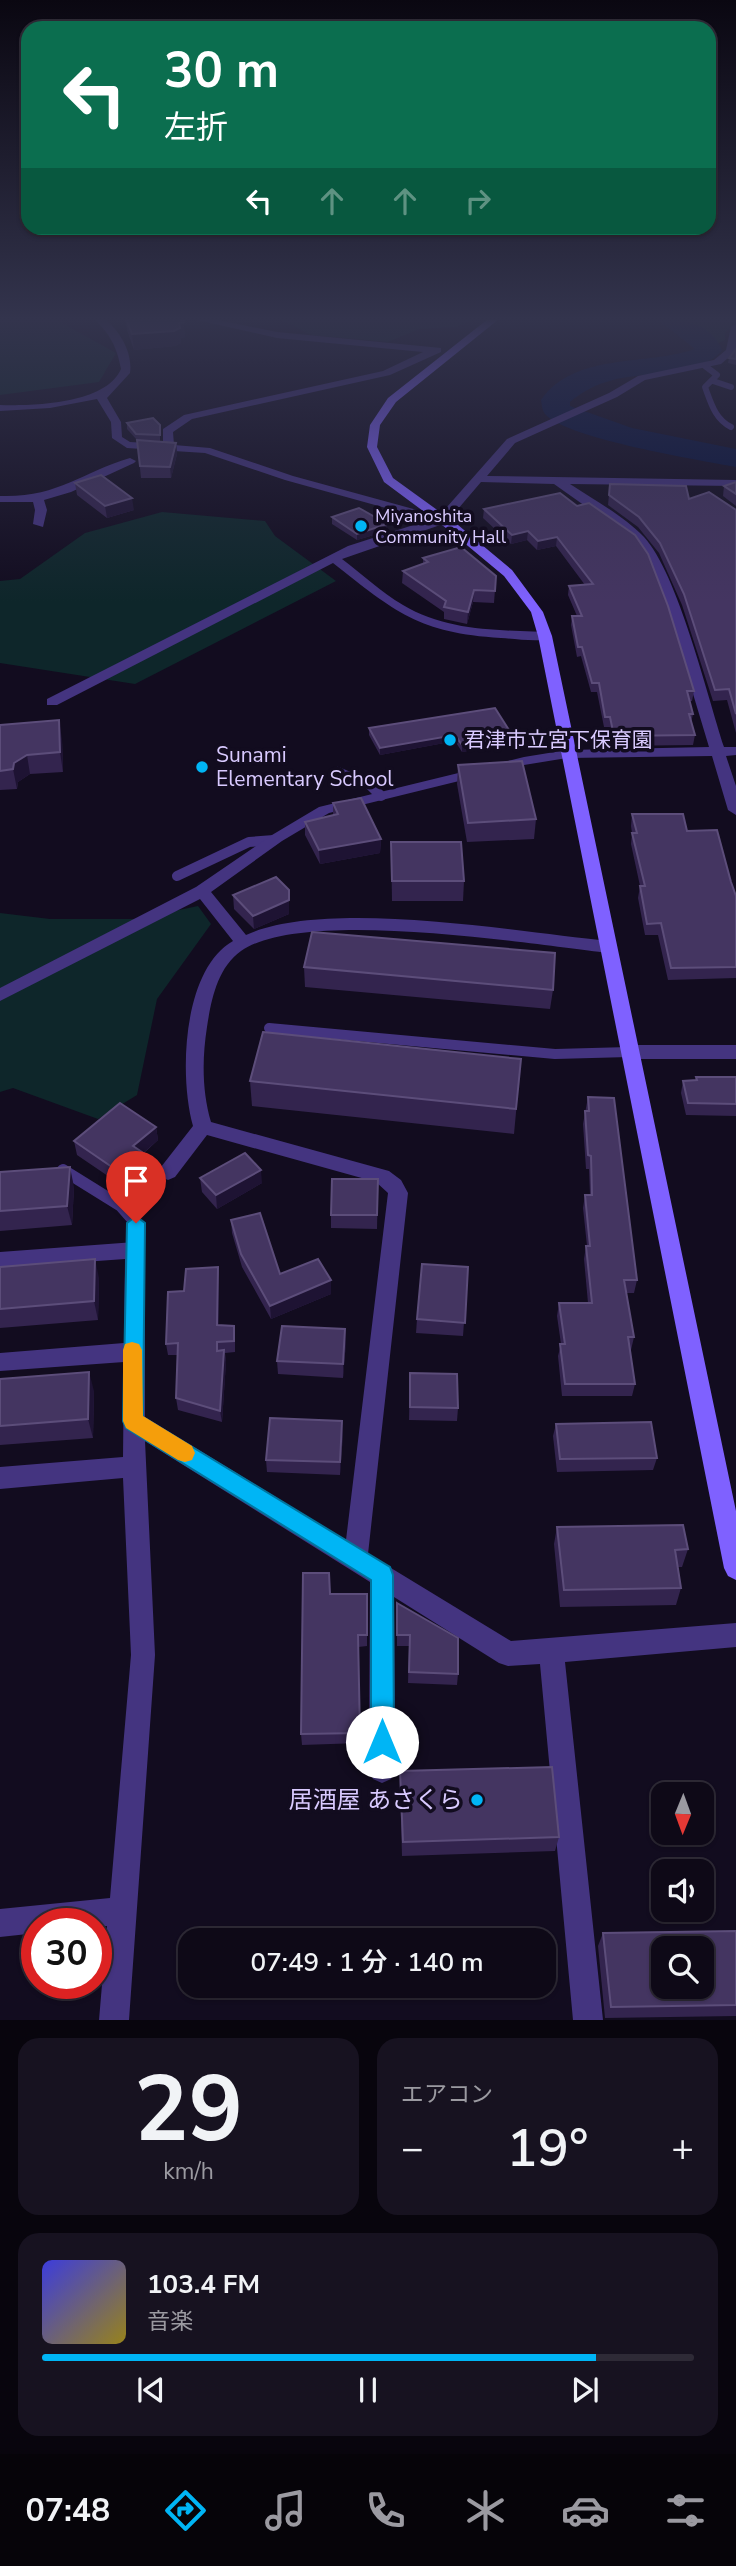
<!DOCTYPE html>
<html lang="ja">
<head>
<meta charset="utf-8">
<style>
  body { margin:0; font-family:"Nunito Sans","Noto Sans JP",sans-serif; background:#171220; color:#f1f3f6; height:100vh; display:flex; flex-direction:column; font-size:26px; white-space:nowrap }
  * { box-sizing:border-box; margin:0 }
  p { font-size:23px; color:#9b9aa1 }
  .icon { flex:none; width:38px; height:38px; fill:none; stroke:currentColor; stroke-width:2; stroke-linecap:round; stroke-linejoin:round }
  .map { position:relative; height:2020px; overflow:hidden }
  .details { display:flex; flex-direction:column; gap:18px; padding:18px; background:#08050d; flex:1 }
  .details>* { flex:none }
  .top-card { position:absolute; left:21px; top:21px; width:695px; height:214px; border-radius:21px; box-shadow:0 2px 5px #0004,0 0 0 2px #2e2a36; background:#0b6e4f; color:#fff; overflow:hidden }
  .needle { width:46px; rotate:181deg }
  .controls { position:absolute; left:651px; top:1782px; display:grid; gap:14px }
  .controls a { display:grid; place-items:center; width:63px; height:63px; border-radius:14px; background:#0e0917; box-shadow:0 2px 5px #0004,0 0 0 2px #2e2a36; font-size:35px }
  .speed { position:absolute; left:21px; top:1908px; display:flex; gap:14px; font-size:35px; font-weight:700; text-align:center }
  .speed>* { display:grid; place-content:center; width:91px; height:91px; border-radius:50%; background:#0e0917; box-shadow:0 2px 5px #0004,0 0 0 2px #2e2a36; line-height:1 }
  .speed .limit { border:10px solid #d22; background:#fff; color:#111 }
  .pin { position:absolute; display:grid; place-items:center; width:60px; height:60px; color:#fff; margin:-72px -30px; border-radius:50% 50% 50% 0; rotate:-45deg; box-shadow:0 0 7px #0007 }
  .pin .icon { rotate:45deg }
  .me { position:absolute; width:77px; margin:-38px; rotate:0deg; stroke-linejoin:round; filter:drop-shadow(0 0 5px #0008) }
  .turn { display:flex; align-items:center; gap:24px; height:147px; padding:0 28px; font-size:32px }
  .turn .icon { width:91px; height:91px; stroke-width:2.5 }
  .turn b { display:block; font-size:49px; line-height:60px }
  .lanes { display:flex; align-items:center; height:66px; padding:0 28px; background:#0003; justify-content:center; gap:35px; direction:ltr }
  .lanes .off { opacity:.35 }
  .big { font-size:52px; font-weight:600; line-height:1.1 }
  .details .card { flex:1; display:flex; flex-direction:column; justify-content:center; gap:10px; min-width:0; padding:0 24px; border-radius:21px; background:#171220 }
  .details .dial { align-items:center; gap:0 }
  .dial b { font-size:91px; line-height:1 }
  .song { display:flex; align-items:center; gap:21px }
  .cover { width:84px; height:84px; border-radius:10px; background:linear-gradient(135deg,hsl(240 70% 55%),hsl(50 70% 35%)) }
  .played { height:7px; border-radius:4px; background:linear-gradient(90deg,#00b5f5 85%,#2e2a36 85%) }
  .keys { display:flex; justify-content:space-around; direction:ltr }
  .heat { display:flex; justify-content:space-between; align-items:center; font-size:38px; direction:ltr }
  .details .tiles { flex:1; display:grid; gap:18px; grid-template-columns:1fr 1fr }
  .card:last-child { grid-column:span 2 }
  .trip { position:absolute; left:178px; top:1928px; width:378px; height:70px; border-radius:21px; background:#0e0917; box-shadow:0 2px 5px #0004,0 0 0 2px #2e2a36; font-weight:600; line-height:70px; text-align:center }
  .tab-bar { display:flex; height:112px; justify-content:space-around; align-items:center; background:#060409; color:#9b9aa1 }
  .tab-bar .icon { width:49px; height:49px }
  .tab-bar .on { color:#00b5f5 }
  .tab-bar b { font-size:32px; color:#f1f3f6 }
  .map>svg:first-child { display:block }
</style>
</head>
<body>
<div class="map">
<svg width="736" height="2020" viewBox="0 0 736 2020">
  <rect width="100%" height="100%" fill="#120c1f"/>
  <g fill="#0e262a">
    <path d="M0 319H55L116 353 99 382 0 395Z"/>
    <path d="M280 319H474L456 327 419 329 388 342 311 335Z"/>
    <path d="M736 319V325L725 332V340C705 352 677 335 664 320Z"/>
    <path d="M162 512 265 521 275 536 336 581 135 684 0 663V581L20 579 85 533Z"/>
    <path d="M198 906 211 924 157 999 137 1095 98 1119 13 1088 0 1092V913L50 919H136Z"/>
  </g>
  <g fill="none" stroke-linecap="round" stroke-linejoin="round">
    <path fill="#07123d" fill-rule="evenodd" d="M657 319C683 319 711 323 722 350 705 375 642 372 613 380 597 384 583 391 570 402V406L632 428 736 449V467C699 460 569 439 546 415 542 411 542 406 541 400 574 352 647 366 695 349Z"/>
    <g stroke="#443480" stroke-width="6">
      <path d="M705 366 717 375 705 387C711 403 715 419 731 427"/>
      <path d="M713 381 731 387"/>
    </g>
    <path stroke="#443480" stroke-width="8" d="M338 771 370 785"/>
    <g stroke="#443480" stroke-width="10">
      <path d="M369 784 381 796"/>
      <path d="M177 876 249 842 274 840"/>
      <path d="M269 1028 555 1054 629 1052"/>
    </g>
    <path stroke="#443480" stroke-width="12" d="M63 1170 121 1206 136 1223 135 1250"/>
    <g fill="#443480" fill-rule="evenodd">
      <path d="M94 319H105C120 331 133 353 130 373L107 398 121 422 122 437 130 442 163 444V429L184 415 383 371 423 352 277 338 193 319H213L277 332 441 348V352L390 375 192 419 173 432 174 445 210 448 293 476 439 516 507 439 609 393 638 376 714 360 726 350 731 327 736 324V351L721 364 645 380 617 397 515 443 487 476 736 480V486L570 484C594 500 624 516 644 537 678 574 707 695 724 747H736V755L726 756 736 786V815L728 810 712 756 567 758 524 765 329 813 282 841 211 892 246 935C327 898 517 932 608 941L616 947 608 953C528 944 304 907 241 951 217 968 211 1001 207 1027 202 1059 202 1091 211 1122L389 1171 401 1180 408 1193 368 1554 511 1641 736 1623V1647L565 1662 603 2020H573L540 1664 508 1666 499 1663 394 1597 395 1770 391 1779 382 1783 373 1779 369 1770 370 1582 145 1441 155 1655 129 2020H99L107 1926 96 1927V1923H37V1933L0 1937V1909L110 1898 131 1655 123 1478 0 1489V1467L123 1457 124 1362 0 1371V1353L124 1343 125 1259 0 1268V1252L135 1242 142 1244 145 1250V1417L346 1540 388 1193 376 1182 207 1135 175 1177 168 1180 161 1177 158 1172 161 1167 193 1126C179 1077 182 970 233 941L200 899 0 1001V988L196 887 272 835 319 807 524 757 567 750 709 747 669 614 649 562 636 542 554 484 481 482 446 523 342 559C362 574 381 592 403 605 446 631 497 630 545 632L550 633V639C535 642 517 639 501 638 419 633 395 612 333 563L57 705H47V699L348 546 429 520 285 480 205 453 127 448 112 438 111 422 97 399 50 408 0 411V405C33 406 106 404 121 369 117 347 110 334 94 319Z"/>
      <path d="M130 458 136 461 134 463 71 492 44 500 47 510 43 527 33 524 35 510 33 502H0V496C57 498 80 473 130 458Z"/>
      <path d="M629 1045H736V1059H629L623 1057 620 1052 623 1047Z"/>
    </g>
    <path fill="#7f61ff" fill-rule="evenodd" d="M488 319H499L396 402 380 425 377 447 393 478 458 525 512 570 543 612 552 636 736 1511V1580L728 1576 724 1568 538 636 531 612 504 576 450 531 384 482 367 447 370 425 388 398Z"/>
  </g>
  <g fill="#33244e">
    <path d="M125 319H183L185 337 181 338V343L175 346 134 350 127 330Z"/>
    <path d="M736 349V365L728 363 729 358Z"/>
    <path d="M127 423 160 425V441L137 440 127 429Z"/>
    <path d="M137 440 176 443 177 454 171 478H141Z"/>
    <path d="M736 482V506L723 496 724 486Z"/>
    <path d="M75 483 134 510 107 518 77 495Z"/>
    <path d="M610 484 689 499 736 510V733L727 700 713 701 682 605 659 553 638 527 608 505Z"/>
    <path d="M560 493 694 691 692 701H690L693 714 691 723 695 735 693 745 612 746 609 727H604L597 692H591L581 656 577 657 571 625 572 616H577L568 595 569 586 585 585 556 546 537 550 527 540 511 544 483 518 484 509Z"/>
    <path d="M332 517 387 524V531L357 540 332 524Z"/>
    <path d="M423 558 496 576 494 603 473 602 467 624 444 619V612L402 583 403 571 423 564Z"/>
    <path d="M0 725 62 739 63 772 30 774 18 782 17 789 0 790Z"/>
    <path d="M369 728 509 730 508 737 498 739V746L462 752 455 741 380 755 369 735Z"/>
    <path d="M458 765 536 819 534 839 467 842 457 784Z"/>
    <path d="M333 803 381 839 380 853 320 864 305 835V822L333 815Z"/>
    <path d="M632 814 687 831 731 882 736 896V978L668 980 658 935H645L638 898 640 886 631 844 632 833 631 826Z"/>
    <path d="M391 842 464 881 463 901H392Z"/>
    <path d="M233 895 289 914 254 929 234 909Z"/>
    <path d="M304 967 553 990 550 1009 305 987Z"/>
    <path d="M521 1059 514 1134 252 1106 250 1081Z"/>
    <path d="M696 1077H736V1116L686 1115 681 1093 683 1081 695 1080Z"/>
    <path d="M588 1097 637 1280 634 1293H626L634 1337 631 1350H630L635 1384 632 1396H562L558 1356 561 1344 557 1316 559 1303H588L584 1259 586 1246H587L583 1208 585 1195H590L589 1169H586L583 1124Z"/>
    <path d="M156 1127 158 1140 144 1153 153 1171 130 1191 77 1155 74 1141Z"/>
    <path d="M0 1172 74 1187 72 1225 0 1231Z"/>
    <path d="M200 1178 262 1183 217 1209 202 1192Z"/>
    <path d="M378 1179 377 1229 331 1228V1215Z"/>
    <path d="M231 1220 280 1274 331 1294 271 1319 242 1267 232 1233Z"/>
    <path d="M0 1267 99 1278 98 1320 0 1328Z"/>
    <path d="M218 1267 219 1279V1325L235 1337V1352L225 1353 226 1362 222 1422 178 1410 176 1398 177 1355H168L166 1344 184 1291Z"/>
    <path d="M468 1267 463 1336 416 1333 417 1319Z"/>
    <path d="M346 1342 343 1378 278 1374 277 1361Z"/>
    <path d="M410 1373 458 1408 457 1421 409 1420Z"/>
    <path d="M0 1379 94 1391 93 1438 0 1445Z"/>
    <path d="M556 1424 657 1458 653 1470 557 1472 553 1436Z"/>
    <path d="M343 1434 340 1475 267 1472 266 1460Z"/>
    <path d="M557 1527 688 1549 682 1567H678L681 1588 676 1605 560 1607 554 1544Z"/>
    <path d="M330 1594H367V1646L358 1647 360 1743 302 1745 301 1734Z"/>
    <path d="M397 1603 458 1674 457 1685 408 1683 409 1646H397Z"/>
    <path d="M400 1771 559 1837 555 1851 402 1856 400 1786Z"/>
    <path d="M736 1931V2016L605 2018 598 1946 603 1933Z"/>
  </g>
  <g fill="#1e1333">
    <path d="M184 322 185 337 181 338V343L175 346 134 350 132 334Z"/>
    <path d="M176 443 177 454 171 478 170 467Z"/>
    <path d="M132 498 134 510 107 518 105 506Z"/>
    <path d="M387 524V531L357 540V534Z"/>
    <path d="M528 531 527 540 511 544 512 535Z"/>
    <path d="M557 537 556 546 537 550 538 541Z"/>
    <path d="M474 590 473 602 467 624 468 612Z"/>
    <path d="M59 720 62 739 63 772 60 752Z"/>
    <path d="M509 730 508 737 498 739V746L462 752V745L494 733Z"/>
    <path d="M455 735V741L380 755V748Z"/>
    <path d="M27 755 30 774 18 782 17 789 13 769 14 763Z"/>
    <path d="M381 839 380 853 320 864 319 850Z"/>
    <path d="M289 890V914L254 929 253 916Z"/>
    <path d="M156 1127 158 1140 135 1160 133 1146Z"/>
    <path d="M151 1158 153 1171 130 1191 128 1178Z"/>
    <path d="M70 1167 74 1187 72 1225 67 1206Z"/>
    <path d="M261 1170 262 1183 217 1209 216 1195Z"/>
    <path d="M95 1259 99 1278 98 1320 94 1301Z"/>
    <path d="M218 1267 219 1279V1336L217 1325Z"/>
    <path d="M331 1280V1294L271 1319 270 1306Z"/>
    <path d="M345 1329 346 1342 343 1378V1364Z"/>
    <path d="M224 1350 226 1362 222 1422 220 1411Z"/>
    <path d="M89 1372 94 1391 93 1438 88 1419Z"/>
    <path d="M342 1421 343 1434 340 1475V1462Z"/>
  </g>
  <g fill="#443561" stroke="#5c4d7a" stroke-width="2" fill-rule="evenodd">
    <path d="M126 319H183L184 322 179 323 180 328 174 331 132 334Z"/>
    <path d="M736 349V359L729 358Z"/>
    <path d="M153 418 160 425V435L136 434 127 423Z"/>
    <path d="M137 440 176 443 170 467 140 466Z"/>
    <path d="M101 475 132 498 105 506 75 483Z"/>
    <path d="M736 482V494L724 486Z"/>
    <path d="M610 484 686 486 689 499 709 492 736 510V714L729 689 715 690 684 594 660 543 639 517 609 495Z"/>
    <path d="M560 493 577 506 589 503 635 535 648 554 668 606 694 691H687L693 714H689L695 735 614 736 610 717H605L599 683H592L582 647H578L572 616H582L569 586 593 584 557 537 538 541 528 531 512 535 484 509Z"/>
    <path d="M359 508 387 524 357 534 332 517Z"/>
    <path d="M461 547 496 576 495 591 474 590 468 612 444 607 446 601 403 571 428 562 423 558Z"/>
    <path d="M495 708 509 730 494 733 498 739 462 745 455 735 380 748 369 728Z"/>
    <path d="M59 720 60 752 27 755 14 763 13 769 0 771V725Z"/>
    <path d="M522 761 536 819 468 823 458 765Z"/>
    <path d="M361 798 381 839 319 850 305 822 338 814 333 803Z"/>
    <path d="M632 814H683L687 831 717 830 731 882 736 896V967L671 968 661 923 647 924 640 886H645L632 833H637Z"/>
    <path d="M391 842H461L464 881H392Z"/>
    <path d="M276 877 289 890V900L253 916 233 895Z"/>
    <path d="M312 932 555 953 553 990 304 967Z"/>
    <path d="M263 1032 521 1059 516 1109 250 1081Z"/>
    <path d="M696 1077H736V1104L688 1103 683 1081 697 1080Z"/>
    <path d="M588 1097 614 1098 637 1280H624L634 1337H628L635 1384H565L560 1344H565L559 1303H592L586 1246H590L585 1195H592L591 1156 588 1155 585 1111H589Z"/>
    <path d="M120 1103 156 1127 133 1146 151 1158 128 1178 74 1141Z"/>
    <path d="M245 1153 261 1170 216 1195 200 1178Z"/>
    <path d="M70 1167 67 1206 0 1211V1172Z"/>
    <path d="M332 1179H378L377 1215H331Z"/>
    <path d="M260 1213 280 1274 318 1259 331 1280 270 1306 241 1254 231 1220Z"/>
    <path d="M95 1259 94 1301 0 1309V1267Z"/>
    <path d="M422 1264 468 1267 465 1323 417 1319Z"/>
    <path d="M218 1267 217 1325 234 1326V1341L217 1342V1351L224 1350 220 1411 176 1398 178 1343 166 1344 168 1292 184 1291 186 1269Z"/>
    <path d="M282 1326 345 1329 343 1364 277 1361Z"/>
    <path d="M89 1372 88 1419 0 1426V1379Z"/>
    <path d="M410 1373 457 1374 458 1408 410 1407Z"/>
    <path d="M270 1418 342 1421 340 1462 266 1460Z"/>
    <path d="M651 1422 657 1458 560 1459 556 1424Z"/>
    <path d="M683 1525 688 1549 675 1550 681 1588 564 1590 557 1527Z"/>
    <path d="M303 1573H329L330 1594H367V1635H358L360 1733 301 1734Z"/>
    <path d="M397 1603 458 1638V1674L409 1672 410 1635H397Z"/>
    <path d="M552 1767 559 1837 403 1842 400 1771Z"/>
    <path d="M736 1931V2005L611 2007 603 1933ZM663 1948H702V1986H663Z"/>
  </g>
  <linearGradient id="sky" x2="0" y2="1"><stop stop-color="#0a0711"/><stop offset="0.53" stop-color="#33344d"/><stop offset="1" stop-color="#33344d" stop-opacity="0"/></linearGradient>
  <rect width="736" height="602" fill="url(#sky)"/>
  <path fill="#00b5f5" stroke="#00769f" stroke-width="2" d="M136 1216 145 1223 143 1417 390 1567 393 1575 394 1742 391 1750 382 1754 374 1750 371 1742V1580L126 1428 123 1421 127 1223Z"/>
  <path fill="#f59e0b" d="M132 1342 139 1344 142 1350 143 1416 192 1446 195 1453 192 1460 185 1462 178 1460 126 1428 123 1421V1350L125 1344Z"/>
  <g fill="#00b5f5" stroke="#120c1f" stroke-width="2.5">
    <circle cx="361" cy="526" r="7"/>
    <circle cx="450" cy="740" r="7"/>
    <circle cx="202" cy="767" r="7"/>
    <circle cx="477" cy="1800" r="7"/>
  </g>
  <g text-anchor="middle" stroke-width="7" stroke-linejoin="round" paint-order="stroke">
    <g font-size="18" fill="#d9caff" stroke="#120c1f" text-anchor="start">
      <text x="375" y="522">Miyanoshita<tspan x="375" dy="21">Community Hall</tspan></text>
    </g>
    <g font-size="21" fill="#d9caff" stroke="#120c1f" text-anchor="start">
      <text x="464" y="747">君津市立宮下保育園</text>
      <text x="216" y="762">Sunami<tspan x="216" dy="24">Elementary School</tspan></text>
    </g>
    <g font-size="24" fill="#d9caff" stroke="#120c1f" text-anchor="end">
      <text x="463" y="1808">居酒屋 あさくら</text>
    </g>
  </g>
</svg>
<div class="controls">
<a><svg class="needle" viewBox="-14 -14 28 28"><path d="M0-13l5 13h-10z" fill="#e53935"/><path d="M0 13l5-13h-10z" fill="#9b9aa1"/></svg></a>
<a><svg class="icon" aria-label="sound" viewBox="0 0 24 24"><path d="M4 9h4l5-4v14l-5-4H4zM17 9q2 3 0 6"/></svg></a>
<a><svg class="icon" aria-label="search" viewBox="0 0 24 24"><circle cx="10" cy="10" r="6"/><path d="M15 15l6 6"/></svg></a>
</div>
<div class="speed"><div class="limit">30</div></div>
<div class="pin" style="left:136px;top:1223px;background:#d93025"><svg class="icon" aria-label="arrive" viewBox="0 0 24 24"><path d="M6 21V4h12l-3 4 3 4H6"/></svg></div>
<svg class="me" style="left:382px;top:1742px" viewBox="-20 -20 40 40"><circle r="19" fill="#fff"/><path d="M0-13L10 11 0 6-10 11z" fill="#00b5f5"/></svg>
<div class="trip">07:49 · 1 分 · 140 m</div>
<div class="top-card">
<div class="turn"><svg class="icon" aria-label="left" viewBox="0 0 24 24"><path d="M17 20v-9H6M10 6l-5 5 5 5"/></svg><div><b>30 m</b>左折</div></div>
<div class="lanes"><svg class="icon" aria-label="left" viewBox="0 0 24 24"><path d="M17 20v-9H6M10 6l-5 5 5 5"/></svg><svg class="icon off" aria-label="ahead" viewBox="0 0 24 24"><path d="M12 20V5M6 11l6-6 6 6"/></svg><svg class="icon off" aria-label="ahead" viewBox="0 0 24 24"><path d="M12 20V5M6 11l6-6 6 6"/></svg><svg class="icon off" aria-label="right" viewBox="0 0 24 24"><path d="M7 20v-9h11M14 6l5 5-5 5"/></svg></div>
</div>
</div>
<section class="details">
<div class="tiles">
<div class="card dial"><b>29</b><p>km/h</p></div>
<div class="card"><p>エアコン</p>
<div class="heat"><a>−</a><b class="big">19°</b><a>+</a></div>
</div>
<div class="card">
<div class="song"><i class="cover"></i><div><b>103.4 FM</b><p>音楽</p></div></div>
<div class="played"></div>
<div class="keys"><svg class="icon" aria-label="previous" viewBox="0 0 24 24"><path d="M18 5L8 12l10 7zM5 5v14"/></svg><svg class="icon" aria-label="pause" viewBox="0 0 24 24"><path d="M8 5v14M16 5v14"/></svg><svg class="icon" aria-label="next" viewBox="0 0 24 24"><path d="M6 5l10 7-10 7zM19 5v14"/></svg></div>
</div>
</div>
</section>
<nav class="tab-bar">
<b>07:48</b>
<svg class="icon on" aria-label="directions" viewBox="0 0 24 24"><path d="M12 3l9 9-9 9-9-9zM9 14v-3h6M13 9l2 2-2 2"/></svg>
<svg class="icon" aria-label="music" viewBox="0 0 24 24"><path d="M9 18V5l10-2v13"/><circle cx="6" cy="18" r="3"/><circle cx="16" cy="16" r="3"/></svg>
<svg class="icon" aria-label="phone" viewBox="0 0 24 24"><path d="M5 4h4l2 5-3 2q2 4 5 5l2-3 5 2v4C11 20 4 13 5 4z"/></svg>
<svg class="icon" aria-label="climate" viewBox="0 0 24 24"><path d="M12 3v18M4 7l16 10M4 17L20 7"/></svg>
<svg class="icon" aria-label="car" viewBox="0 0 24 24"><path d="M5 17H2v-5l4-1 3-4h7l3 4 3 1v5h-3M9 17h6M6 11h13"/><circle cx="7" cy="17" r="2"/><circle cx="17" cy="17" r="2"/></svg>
<svg class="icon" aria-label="filters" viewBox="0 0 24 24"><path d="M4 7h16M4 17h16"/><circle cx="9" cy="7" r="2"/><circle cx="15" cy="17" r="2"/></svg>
</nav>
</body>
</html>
